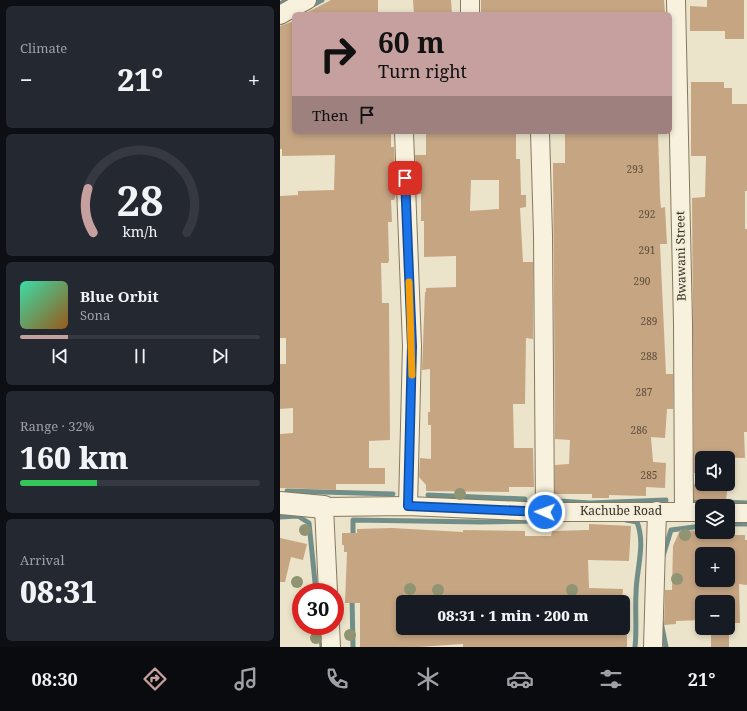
<!DOCTYPE html>
<html lang="en">
<head>
<meta charset="utf-8">
<style>
  body { margin:0; font-family:"Noto Serif",serif; background:#242831; color:#f1f3f6; height:100vh; display:flex; flex-direction:column; font-size:15px; white-space:nowrap }
  * { box-sizing:border-box; margin:0 }
  p { font-size:13px; color:#9ea1a6 }
  .icon { flex:none; width:22px; height:22px; fill:none; stroke:currentColor; stroke-width:2; stroke-linecap:round; stroke-linejoin:round }
  .map { position:relative; flex:1; overflow:hidden }
  .panel { display:flex; flex-direction:column; gap:6px; padding:6px; background:#0d0f14; width:280px }
  .panel>* { flex:none }
  .guide { position:absolute; left:12px; top:12px; width:380px; height:122px; border-radius:6px; box-shadow:0 2px 6px #0003; background:#c6a09f; color:#111; overflow:hidden }
  .fabs { position:absolute; left:415px; top:451px; display:grid; gap:8px }
  .fabs a { display:grid; place-items:center; width:40px; height:40px; border-radius:6px; background:#171b24; box-shadow:0 2px 6px #0003; font-size:20px }
  .speed { position:absolute; left:12px; top:583px; display:flex; gap:8px; font-size:20px; font-weight:700; text-align:center }
  .speed>* { display:grid; place-content:center; width:52px; height:52px; border-radius:50%; background:#171b24; box-shadow:0 2px 6px #0003; line-height:1 }
  .speed .limit { border:6px solid #d22; background:#fff; color:#111 }
  .pin { position:absolute; display:grid; place-items:center; width:34px; height:34px; color:#fff; margin:-17px; border-radius:8px; box-shadow:0 2px 6px #0006 }
  .me { position:absolute; width:44px; margin:-22px; rotate:272deg; stroke-linejoin:round; filter:drop-shadow(0 0 3px #0008) }
  .turn { display:flex; align-items:center; gap:14px; height:84px; padding:0 20px; font-size:18px }
  .turn .icon { width:52px; height:52px; stroke-width:2.5 }
  .turn b { display:block; font-size:28px; line-height:34px }
  .then { display:flex; align-items:center; height:38px; padding:0 20px; background:#0003; gap:8px; font-size:15px }
  .big { font-size:30px; font-weight:800; line-height:1.1 }
  .panel .card { flex:1; display:flex; flex-direction:column; justify-content:center; gap:6px; min-width:0; padding:0 14px; border-radius:6px; background:#242831 }
  .panel .dial { align-items:center; gap:0 }
  .dial svg { height:104px; overflow:visible; fill:none; stroke:#363941; stroke-width:7; stroke-linecap:round; text-anchor:middle }
  .dial text { fill:#f1f3f6; stroke:none }
  .song { display:flex; align-items:center; gap:12px }
  .cover { width:48px; height:48px; border-radius:6px; background:linear-gradient(135deg,hsl(160 70% 55%),hsl(30 70% 35%)) }
  .played { height:4px; border-radius:2px; background:linear-gradient(90deg,#c6a09f 20%,#363941 20%) }
  .keys { display:flex; justify-content:space-around; direction:ltr }
  .heat { display:flex; justify-content:space-between; align-items:center; font-size:22px; direction:ltr }
  .charge { height:6px; border-radius:3px; background:linear-gradient(90deg,#34c759 32%,#363941 0) }
  .trip { position:absolute; left:116px; top:595px; width:234px; height:40px; border-radius:6px; background:#171b24; box-shadow:0 2px 6px #0003; font-weight:800; line-height:40px; text-align:center }
  .tab-bar { display:flex; height:64px; justify-content:space-around; align-items:center; background:#090b0e; color:#9ea1a6 }
  .tab-bar .icon { width:28px; height:28px }
  .tab-bar .current { color:#c6a09f }
  .tab-bar b { font-size:18px; color:#f1f3f6 }
  main { display:flex; flex:1; min-height:0 }
  .map>svg:first-child { display:block }
</style>
</head>
<body>
<main>
<section class="panel">
<div class="card"><p>Climate</p>
<div class="heat"><a>−</a><b class="big">21°</b><a>+</a></div>
</div>
<div class="card dial"><svg viewBox="0 0 100 80">
<path d="M14 69A42 42 0 1 1 86 69"/>
<path d="M14 69A42 42 0 0 1 10 35" stroke="#c6a09f"/>
<text x="50" y="56" font-size="32" font-weight="700">28</text>
<text x="50" y="72" font-size="11">km/h</text>
</svg></div>
<div class="card">
<div class="song"><i class="cover"></i><div><b>Blue Orbit</b><p>Sona</p></div></div>
<div class="played"></div>
<div class="keys"><svg class="icon" aria-label="previous" viewBox="0 0 24 24"><path d="M18 5L8 12l10 7zM5 5v14"/></svg><svg class="icon" aria-label="pause" viewBox="0 0 24 24"><path d="M8 5v14M16 5v14"/></svg><svg class="icon" aria-label="next" viewBox="0 0 24 24"><path d="M6 5l10 7-10 7zM19 5v14"/></svg></div>
</div>
<div class="card"><p>Range · 32%</p><b class="big">160 km</b><div class="charge"></div></div>
<div class="card"><p>Arrival</p><b class="big">08:31</b></div>
</section>
<div class="map">
<svg width="467" height="647" viewBox="0 0 467 647">
  <rect width="100%" height="100%" fill="#ebe4ca"/>
  <g fill="none" stroke-linecap="round" stroke-linejoin="round">
    <g stroke="#718e89" stroke-width="5">
      <path d="M0 4 7 0"/>
      <path d="M29 7 42 0"/>
      <path d="M7 491 113 494"/>
      <path d="M148 495 245 499"/>
      <path d="M279 501 310 503 386 500"/>
      <path d="M413 501 467 503"/>
      <path d="M0 517 18 516 29 523 36 592"/>
      <path d="M346 520 357 522C366 545 356 570 356 594 355 611 357 629 355 647"/>
      <path d="M448 524H467"/>
      <path d="M73 539V520L201 522 268 521"/>
      <path d="M383 556 391 530 422 526"/>
      <path d="M72 597 73 647"/>
      <path d="M381 622 386 647"/>
      <path d="M40 626 42 647"/>
    </g>
  </g>
  <g fill="#c6a583" fill-rule="evenodd">
    <path d="M51 0H98V14H24Z"/>
    <path d="M133 0H171L172 14H134Z"/>
    <path d="M201 0H384L385 14H201Z"/>
    <path d="M427 0H464V39H445V31H410V6L427 7Z"/>
    <path d="M14 21V132H111V147H114L116 194 114 200H111L112 222H108L109 260 108 263H101L102 303H109L110 440 89 441V468H105V484H56V490L0 488V434L13 433V408L0 409V364H6V338H0V196L18 195V191L54 190 55 155 2 156V149H0V26Z"/>
    <path d="M411 82H444V88H452V104H467V191H465V229H467V432H464L465 458 422 457V473H414L412 198 425 197 426 156H411Z"/>
    <path d="M146 132H236V159H240L241 195H246V207L240 208 243 262H253V339L246 338 245 404H233L234 448H253L254 487H229V492L146 491V485L139 477 140 458 151 459V425H148V412H150V369L142 370 145 292H146V288L176 287V256L144 257V221H141V194H137L135 155H146ZM191 180H219V209L190 211Z"/>
    <path d="M285 132H378L380 197 381 208 385 207 387 244H380L386 374H393V409H387L385 438 371 437 373 462 386 463 385 488 366 487V496L329 495V498H312V494H275V465L289 464 290 440 275 439 273 163H285Z"/>
    <path d="M414 484H448L446 500H414Z"/>
    <path d="M309 524 351 526 349 561 308 560 309 588 343 589 342 602H123V628H347V647H183V644L138 647H80V603H65L67 552H64V545H62V533H77V529L112 528 183 532V530L245 531V536H271L272 531 309 530Z"/>
    <path d="M400 530 445 532V535H465V540H467V585L459 584 460 623H448V602H422V620L396 621V624L384 625 385 590H392L393 546ZM422 554H450L448 580H422Z"/>
    <path d="M0 538 27 544 23 560 11 557 5 582H0Z"/>
    <path d="M431 634 449 635V647H431Z"/>
  </g>
  <g fill="none" stroke-linecap="round" stroke-linejoin="round">
    <g stroke="#877860" stroke-width="20">
      <g id="minor">
        <path d="M396 0 403 323 404 512"/>
        <path d="M190 14V0"/>
        <path d="M0 15 27 0"/>
        <path d="M124 132 132 346 128 506"/>
        <path d="M260 132 263 235 265 512"/>
        <path d="M448 513H467"/>
        <path d="M48 592 44 507 128 506 265 512H422"/>
        <path d="M50 626 51 647"/>
        <path d="M373 647 377 511"/>
      </g>
    </g>
    <g stroke="#877860" stroke-width="24">
      <path id="tertiary" d="M0 503 44 507"/>
    </g>
    <use href="#minor" stroke="#f7f1dd" stroke-width="18"/>
    <use href="#tertiary" stroke="#f7f1dd" stroke-width="22"/>
  </g>
  <g fill="#909472">
    <circle cx="180" cy="494" r="6"/>
    <circle cx="25" cy="530" r="6"/>
    <circle cx="405" cy="535" r="6"/>
    <circle cx="397" cy="579" r="6"/>
    <circle cx="17" cy="582" r="6"/>
    <circle cx="130" cy="589" r="6"/>
    <circle cx="158" cy="590" r="6"/>
    <circle cx="292" cy="590" r="6"/>
    <circle cx="70" cy="635" r="6"/>
    <circle cx="36" cy="638" r="6"/>
  </g>
  <g fill="none" stroke-linecap="round" stroke-linejoin="round">
    <g stroke="#114b97" stroke-width="10">
      <path id="route" d="M125 178 132 346 128 506 265 512"/>
    </g>
    <use href="#route" stroke="#1a73e8" stroke-width="7"/>
    <path stroke="#f59e0b" stroke-width="7" d="M129 282 132 375"/>
  </g>
  <g text-anchor="middle" stroke-width="4" stroke-linejoin="round" paint-order="stroke">
    <g font-size="10" fill="#5c4c3a">
      <text x="355" y="173">293</text>
      <text x="367" y="218">292</text>
      <text x="367" y="254">291</text>
      <text x="362" y="285">290</text>
      <text x="369" y="325">289</text>
      <text x="369" y="360">288</text>
      <text x="364" y="396">287</text>
      <text x="359" y="434">286</text>
      <text x="369" y="479">285</text>
    </g>
    <g font-size="12" fill="#382f22" stroke="#f3eed9">
      <text transform="translate(401 256) rotate(-91)" y="4">Bwawani Street</text>
      <text x="341" y="515">Kachube Road</text>
    </g>
  </g>
</svg>
<div class="fabs">
<a><svg class="icon" aria-label="sound" viewBox="0 0 24 24"><path d="M4 9h4l5-4v14l-5-4H4zM17 9q2 3 0 6"/></svg></a>
<a><svg class="icon" aria-label="layers" viewBox="0 0 24 24"><path d="M12 4l9 5-9 5-9-5zM3 14l9 5 9-5"/></svg></a>
<a>+</a>
<a>−</a>
</div>
<div class="speed"><div class="limit">30</div></div>
<div class="pin" style="left:125px;top:178px;background:#d93025"><svg class="icon" aria-label="arrive" viewBox="0 0 24 24"><path d="M6 21V4h12l-3 4 3 4H6"/></svg></div>
<svg class="me" style="left:265px;top:512px" viewBox="-20 -20 40 40"><circle r="17" fill="#1a73e8" stroke="#fff" stroke-width="3"/><path d="M0-11L8 9 0 5-8 9z" fill="#fff"/></svg>
<div class="trip">08:31 · 1 min · 200 m</div>
<div class="guide">
<div class="turn"><svg class="icon" aria-label="right" viewBox="0 0 24 24"><path d="M7 20v-9h11M14 6l5 5-5 5"/></svg><div><b>60 m</b>Turn right</div></div>
<div class="then">Then<svg class="icon" aria-label="arrive" viewBox="0 0 24 24"><path d="M6 21V4h12l-3 4 3 4H6"/></svg></div>
</div>
</div>
</main>
<nav class="tab-bar">
<b>08:30</b>
<svg class="icon current" aria-label="directions" viewBox="0 0 24 24"><path d="M12 3l9 9-9 9-9-9zM9 14v-3h6M13 9l2 2-2 2"/></svg>
<svg class="icon" aria-label="music" viewBox="0 0 24 24"><path d="M9 18V5l10-2v13"/><circle cx="6" cy="18" r="3"/><circle cx="16" cy="16" r="3"/></svg>
<svg class="icon" aria-label="phone" viewBox="0 0 24 24"><path d="M5 4h4l2 5-3 2q2 4 5 5l2-3 5 2v4C11 20 4 13 5 4z"/></svg>
<svg class="icon" aria-label="climate" viewBox="0 0 24 24"><path d="M12 3v18M4 7l16 10M4 17L20 7"/></svg>
<svg class="icon" aria-label="car" viewBox="0 0 24 24"><path d="M5 17H2v-5l4-1 3-4h7l3 4 3 1v5h-3M9 17h6M6 11h13"/><circle cx="7" cy="17" r="2"/><circle cx="17" cy="17" r="2"/></svg>
<svg class="icon" aria-label="filters" viewBox="0 0 24 24"><path d="M4 7h16M4 17h16"/><circle cx="9" cy="7" r="2"/><circle cx="15" cy="17" r="2"/></svg>
<b>21°</b>
</nav>
</body>
</html>
